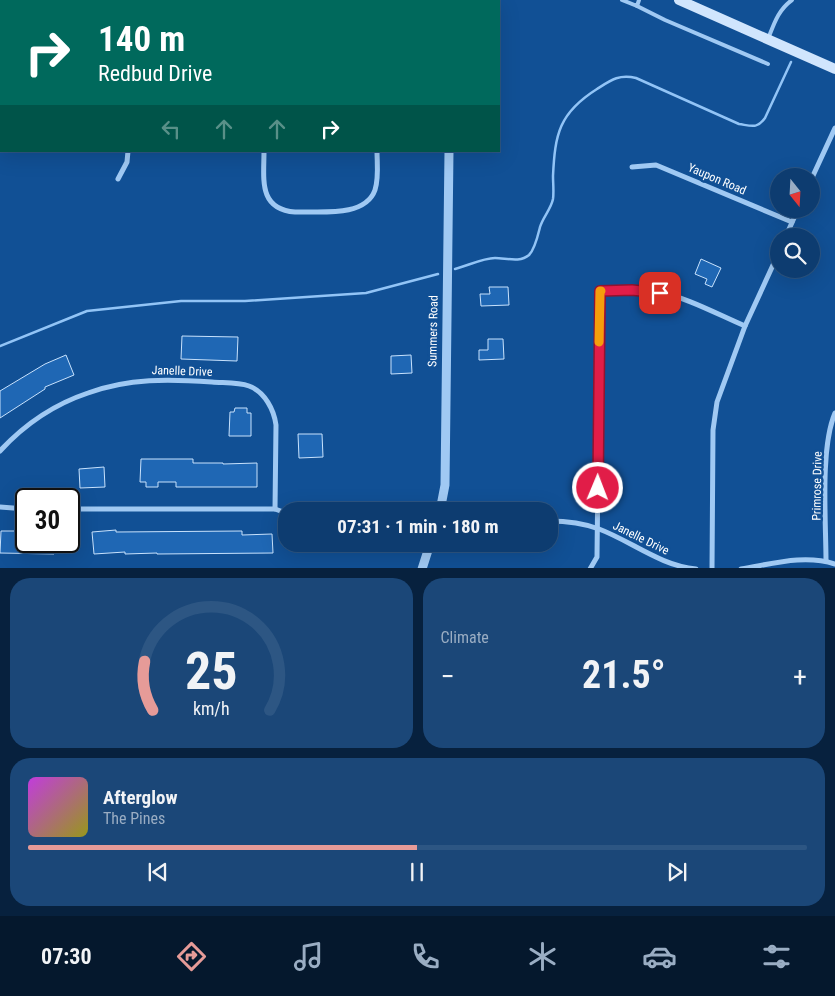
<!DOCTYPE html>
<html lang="en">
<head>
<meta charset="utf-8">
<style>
  body { margin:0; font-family:"Roboto Condensed",sans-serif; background:#1b4778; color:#f1f3f6; height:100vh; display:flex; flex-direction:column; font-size:19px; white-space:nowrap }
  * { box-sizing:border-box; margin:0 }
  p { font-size:16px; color:#9aadc3 }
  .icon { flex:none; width:28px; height:28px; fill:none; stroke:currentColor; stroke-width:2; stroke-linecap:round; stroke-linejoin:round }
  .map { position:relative; height:568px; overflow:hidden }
  .side { display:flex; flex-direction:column; gap:10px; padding:10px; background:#07213e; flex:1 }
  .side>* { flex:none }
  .top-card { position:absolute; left:0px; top:0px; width:500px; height:152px; box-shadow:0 5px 20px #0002,0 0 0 1px #2d5683; background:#00695c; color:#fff; overflow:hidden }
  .needle { width:32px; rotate:162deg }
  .tools { position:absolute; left:770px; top:168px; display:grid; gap:10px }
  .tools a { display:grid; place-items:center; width:50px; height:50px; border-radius:50%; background:#0d3c70; box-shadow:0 5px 20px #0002,0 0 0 1px #2d5683; font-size:25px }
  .speed { position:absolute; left:15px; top:488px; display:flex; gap:10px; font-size:25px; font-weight:700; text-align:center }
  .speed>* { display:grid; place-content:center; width:65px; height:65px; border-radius:50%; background:#0d3c70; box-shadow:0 5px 20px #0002,0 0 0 1px #2d5683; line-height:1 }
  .speed .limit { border:2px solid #111; border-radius:8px; background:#fff; color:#111 }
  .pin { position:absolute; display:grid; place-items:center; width:42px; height:42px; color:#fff; margin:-21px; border-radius:10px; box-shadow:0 2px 8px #0006 }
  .me { position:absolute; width:55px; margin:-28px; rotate:1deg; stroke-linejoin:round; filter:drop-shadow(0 0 4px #0008) }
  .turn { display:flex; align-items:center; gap:18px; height:105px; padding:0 15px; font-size:22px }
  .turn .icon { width:65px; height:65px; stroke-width:2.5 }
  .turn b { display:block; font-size:35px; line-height:42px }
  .lanes { display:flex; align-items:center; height:48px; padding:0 15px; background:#0003; justify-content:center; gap:25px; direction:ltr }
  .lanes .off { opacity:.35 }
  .big { font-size:38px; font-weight:700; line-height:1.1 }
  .side .card { flex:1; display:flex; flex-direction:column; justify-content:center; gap:8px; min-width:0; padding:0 18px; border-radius:20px; background:#1b4778 }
  .side .dial { align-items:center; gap:0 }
  .dial svg { height:130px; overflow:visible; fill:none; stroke:#2d5683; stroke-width:7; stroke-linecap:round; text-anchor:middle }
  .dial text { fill:#f1f3f6; stroke:none }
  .song { display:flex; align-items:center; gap:15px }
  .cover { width:60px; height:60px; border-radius:8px; background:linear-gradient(135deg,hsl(290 70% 55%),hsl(60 70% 35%)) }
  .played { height:5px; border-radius:2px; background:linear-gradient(90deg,#e69b98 50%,#2d5683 50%) }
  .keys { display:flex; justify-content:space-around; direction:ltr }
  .heat { display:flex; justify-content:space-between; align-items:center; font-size:28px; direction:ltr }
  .side .tiles { flex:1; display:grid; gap:10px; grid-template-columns:1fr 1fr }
  .card:last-child { grid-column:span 2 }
  .trip { position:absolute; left:278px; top:502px; width:280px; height:50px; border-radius:20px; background:#0d3c70; box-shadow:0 5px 20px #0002,0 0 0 1px #2d5683; font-weight:700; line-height:50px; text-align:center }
  .tabs { display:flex; height:80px; justify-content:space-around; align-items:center; background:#05182d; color:#9aadc3 }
  .tabs .icon { width:35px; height:35px }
  .tabs .on { color:#e69b98 }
  .tabs b { font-size:22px; color:#f1f3f6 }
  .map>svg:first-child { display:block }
</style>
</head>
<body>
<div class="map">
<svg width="835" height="569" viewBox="0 0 835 569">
  <rect width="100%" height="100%" fill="#115095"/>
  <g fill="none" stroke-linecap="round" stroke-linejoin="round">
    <g stroke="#92c4f6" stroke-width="2.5">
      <path d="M455 269C467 266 483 258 495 258 506 258 520 263 529 255 535 249 538 235 540 227 543 217 551 209 553 199 554 192 553 183 553 176 555 134 559 113 597 89 611 80 619 74 636 78L739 124C752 126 757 129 765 118L791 62"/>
      <path d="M0 346 87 311 181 301H245L366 293 438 274"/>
    </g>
  </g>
  <g fill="#1f67b4" stroke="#c8e2fd">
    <path d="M701 259 721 268 712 287 705 284 707 279 695 274Z"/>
    <path d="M489 287H508L509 305 481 306 480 294H490Z"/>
    <path d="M182 336 238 337 237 361 181 359Z"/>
    <path d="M488 339H503L504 359 479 360V350H488Z"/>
    <path d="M66 355 74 375 45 387V389L0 418V391L45 364Z"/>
    <path d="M411 355 412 373 391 374V356Z"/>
    <path d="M235 408H247V413H251V436H229L230 412H234Z"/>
    <path d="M298 434H322L323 457 299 458Z"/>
    <path d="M141 459H193V463H223V464L257 463V487H176V482H158V487H146V482H140Z"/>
    <path d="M104 467 105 487 80 488 79 469Z"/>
    <path d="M116 530V532L242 531V535L272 534 273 553 157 554V553L125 554V552L94 554 92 532Z"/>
    <path d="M1 531H24V541H54V554L0 553Z"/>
  </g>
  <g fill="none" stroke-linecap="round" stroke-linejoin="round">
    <g stroke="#a0c9f3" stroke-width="4">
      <path d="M622 0 637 6 639 0"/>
      <path d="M637 6 665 20 768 64"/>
      <path d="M768 39C774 24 778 10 792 0"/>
    </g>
    <g stroke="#a0c9f3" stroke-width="5">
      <path d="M250 0V1"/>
      <path d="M130 1V0"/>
      <path d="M379 1V0"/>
      <path d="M0 65H1"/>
      <path d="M264 151C264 179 258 209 295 212 319 211 365 218 375 190 379 178 377 163 377 151"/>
      <path d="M632 167 656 165 792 222"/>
      <path d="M118 179 127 162 128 151"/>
      <path d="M811 180 835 128"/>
      <path d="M786 236 798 209"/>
      <path d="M0 451C24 425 55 404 88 393 129 378 169 379 212 382 224 383 238 382 249 386 265 392 274 410 276 425L275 509"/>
      <path d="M0 507 26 509"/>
      <path d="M69 509H275L286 513"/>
      <path d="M549 521C566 521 583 523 599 529 631 541 661 566 696 569"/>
      <path d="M826 561C826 521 820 448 835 413"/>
      <path d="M590 569 597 557 600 291C620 290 639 289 658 292 686 297 719 315 745 326"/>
      <path d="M712 569 713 430 717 402 745 326 779 252"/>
      <path d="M741 569C772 564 804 554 835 564"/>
    </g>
    <g stroke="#a0c9f3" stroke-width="9">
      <path d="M449 0V1"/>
      <path d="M440 511 445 485 449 151"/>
      <path d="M422 569 430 544"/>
    </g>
    <path stroke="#d0e5fd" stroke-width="10" d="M679 0 835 69"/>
  </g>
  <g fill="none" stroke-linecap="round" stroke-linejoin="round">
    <g stroke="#92132f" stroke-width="12">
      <path id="route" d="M598 488 600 291 632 290 660 293"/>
    </g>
    <use href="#route" stroke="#e11d48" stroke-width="9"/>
    <path stroke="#f59e0b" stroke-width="9" d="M599 342 600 291H601"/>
  </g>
  <g text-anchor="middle" stroke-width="5" stroke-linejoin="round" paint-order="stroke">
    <g font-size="12" fill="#fff" stroke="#115095">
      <text transform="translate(717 179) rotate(23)" y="4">Yaupon Road</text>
      <text transform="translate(433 331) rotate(-89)" y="4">Summers Road</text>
      <text transform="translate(182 371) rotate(2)" y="4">Janelle Drive</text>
      <text transform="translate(817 486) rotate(-89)" y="4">Primrose Drive</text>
      <text transform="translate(641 538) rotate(26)" y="4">Janelle Drive</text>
    </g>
  </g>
</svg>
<div class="tools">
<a><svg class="needle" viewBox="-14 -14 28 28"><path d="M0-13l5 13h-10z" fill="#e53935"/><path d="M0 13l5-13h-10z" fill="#9aadc3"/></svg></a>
<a><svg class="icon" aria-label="search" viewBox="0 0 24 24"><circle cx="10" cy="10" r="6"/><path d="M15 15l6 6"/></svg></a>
</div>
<div class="speed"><div class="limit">30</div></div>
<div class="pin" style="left:660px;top:293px;background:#d93025"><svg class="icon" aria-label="arrive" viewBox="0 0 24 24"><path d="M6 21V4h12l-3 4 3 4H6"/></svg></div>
<svg class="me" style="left:598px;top:488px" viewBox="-20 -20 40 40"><circle r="17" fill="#e11d48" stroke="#fff" stroke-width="3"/><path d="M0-11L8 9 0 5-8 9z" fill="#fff"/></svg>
<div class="trip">07:31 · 1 min · 180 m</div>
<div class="top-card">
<div class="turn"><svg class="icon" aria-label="right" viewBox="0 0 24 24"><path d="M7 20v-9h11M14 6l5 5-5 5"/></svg><div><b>140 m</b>Redbud Drive</div></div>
<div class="lanes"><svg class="icon off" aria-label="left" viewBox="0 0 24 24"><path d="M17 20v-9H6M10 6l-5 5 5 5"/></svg><svg class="icon off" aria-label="ahead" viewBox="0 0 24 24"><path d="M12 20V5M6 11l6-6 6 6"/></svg><svg class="icon off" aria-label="ahead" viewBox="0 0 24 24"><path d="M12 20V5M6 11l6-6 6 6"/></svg><svg class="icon" aria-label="right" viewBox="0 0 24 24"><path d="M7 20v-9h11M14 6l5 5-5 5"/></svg></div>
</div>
</div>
<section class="side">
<div class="tiles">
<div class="card dial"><svg viewBox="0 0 100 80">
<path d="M14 69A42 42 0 1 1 86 69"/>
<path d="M14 69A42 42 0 0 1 9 39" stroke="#e69b98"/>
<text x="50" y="56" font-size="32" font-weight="700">25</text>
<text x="50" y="72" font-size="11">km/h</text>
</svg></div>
<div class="card"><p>Climate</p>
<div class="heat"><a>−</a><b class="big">21.5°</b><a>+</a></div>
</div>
<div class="card">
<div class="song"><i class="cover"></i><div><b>Afterglow</b><p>The Pines</p></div></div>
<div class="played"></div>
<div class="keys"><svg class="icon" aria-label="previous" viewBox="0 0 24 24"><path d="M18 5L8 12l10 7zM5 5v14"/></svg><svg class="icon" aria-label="pause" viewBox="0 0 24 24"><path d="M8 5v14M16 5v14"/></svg><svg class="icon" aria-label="next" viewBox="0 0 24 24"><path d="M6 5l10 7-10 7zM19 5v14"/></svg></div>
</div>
</div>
</section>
<nav class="tabs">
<b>07:30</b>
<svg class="icon on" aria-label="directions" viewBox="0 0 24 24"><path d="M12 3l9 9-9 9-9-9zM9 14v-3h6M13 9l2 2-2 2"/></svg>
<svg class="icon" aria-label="music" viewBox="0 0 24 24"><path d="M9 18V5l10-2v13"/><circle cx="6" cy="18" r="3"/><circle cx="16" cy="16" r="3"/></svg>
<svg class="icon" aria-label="phone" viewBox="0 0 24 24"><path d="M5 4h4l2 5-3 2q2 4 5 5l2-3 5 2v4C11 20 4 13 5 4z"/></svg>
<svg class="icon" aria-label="climate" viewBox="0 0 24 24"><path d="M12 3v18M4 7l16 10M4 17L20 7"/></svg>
<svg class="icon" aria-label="car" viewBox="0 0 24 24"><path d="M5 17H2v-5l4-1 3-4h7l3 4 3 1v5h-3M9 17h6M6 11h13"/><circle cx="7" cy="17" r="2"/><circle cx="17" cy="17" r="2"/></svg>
<svg class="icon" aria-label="filters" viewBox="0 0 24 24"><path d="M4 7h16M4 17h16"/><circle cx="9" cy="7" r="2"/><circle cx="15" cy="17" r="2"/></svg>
</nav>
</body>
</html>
